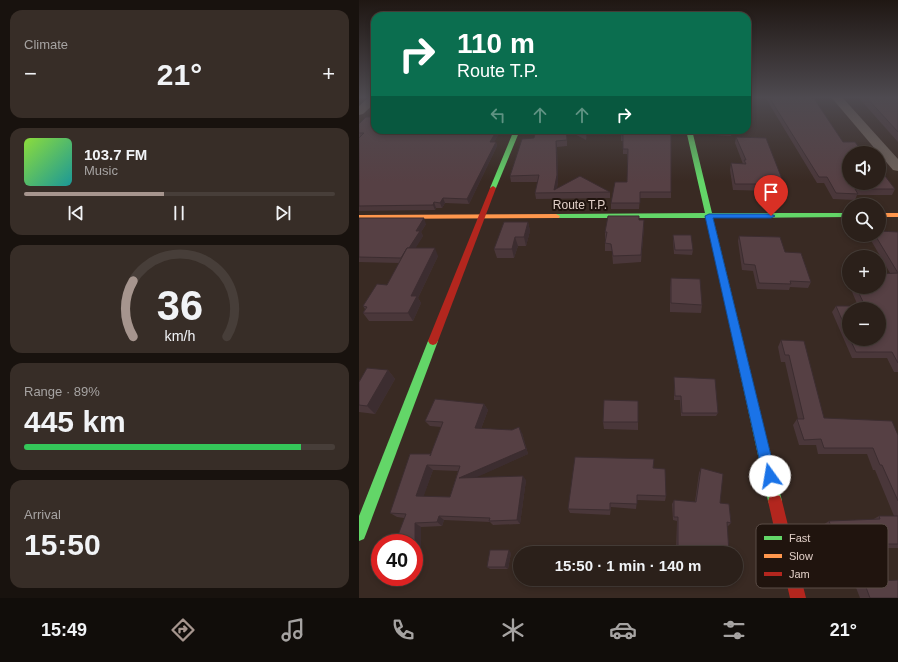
<!DOCTYPE html>
<html lang="en">
<head>
<meta charset="utf-8">
<style>
  body { margin:0; font-family:Arial,sans-serif; background:#372d27; color:#f1f3f6; height:100vh; display:flex; flex-direction:column; font-size:15px; white-space:nowrap }
  * { box-sizing:border-box; margin:0 }
  p { font-size:13px; color:#a6a3a2 }
  .icon { flex:none; width:22px; height:22px; fill:none; stroke:currentColor; stroke-width:2; stroke-linecap:round; stroke-linejoin:round }
  .map { position:relative; flex:1; overflow:hidden }
  .sheet { display:flex; flex-direction:column; gap:10px; padding:10px; background:#18120e; width:359px }
  .sheet>* { flex:none }
  .banner { position:absolute; left:12px; top:12px; width:380px; height:122px; border-radius:12px; box-shadow:0 2px 6px #0003,0 0 0 1px #473e39; background:#0b6e4f; color:#fff; overflow:hidden }
  .controls { position:absolute; left:483px; top:146px; display:grid; gap:8px }
  .controls a { display:grid; place-items:center; width:44px; height:44px; border-radius:50%; background:#2b201a; box-shadow:0 2px 6px #0003,0 0 0 1px #473e39; font-size:20px }
  .speed { position:absolute; left:12px; top:534px; display:flex; gap:8px; font-size:20px; font-weight:700; text-align:center }
  .speed>* { display:grid; place-content:center; width:52px; height:52px; border-radius:50%; background:#2b201a; box-shadow:0 2px 6px #0003,0 0 0 1px #473e39; line-height:1 }
  .speed .limit { border:6px solid #d22; background:#fff; color:#111 }
  .pin { position:absolute; display:grid; place-items:center; width:34px; height:34px; color:#fff; margin:-41px -17px; border-radius:50% 50% 50% 0; rotate:-45deg; box-shadow:0 0 4px #0007 }
  .pin .icon { rotate:45deg }
  .me { position:absolute; width:44px; margin:-22px; rotate:347deg; stroke-linejoin:round; filter:drop-shadow(0 0 3px #0008) }
  .turn { display:flex; align-items:center; gap:14px; height:84px; padding:0 20px; font-size:18px }
  .turn .icon { width:52px; height:52px; stroke-width:2.5 }
  .turn b { display:block; font-size:28px; line-height:34px }
  .lanes { display:flex; align-items:center; height:38px; padding:0 20px; background:#0003; justify-content:center; gap:20px; direction:ltr }
  .lanes .off { opacity:.35 }
  .big { font-size:30px; font-weight:700; line-height:1.1 }
  .sheet .card { flex:1; display:flex; flex-direction:column; justify-content:center; gap:6px; min-width:0; padding:0 14px; border-radius:12px; background:#372d27 }
  .sheet .dial { align-items:center; gap:0 }
  .dial svg { height:104px; overflow:visible; fill:none; stroke:#473e39; stroke-width:7; stroke-linecap:round; text-anchor:middle }
  .dial text { fill:#f1f3f6; stroke:none }
  .song { display:flex; align-items:center; gap:12px }
  .cover { width:48px; height:48px; border-radius:6px; background:linear-gradient(135deg,hsl(90 70% 55%),hsl(180 70% 35%)) }
  .played { height:4px; border-radius:2px; background:linear-gradient(90deg,#a6958e 45%,#473e39 45%) }
  .keys { display:flex; justify-content:space-around; direction:ltr }
  .heat { display:flex; justify-content:space-between; align-items:center; font-size:22px; direction:ltr }
  .charge { height:6px; border-radius:3px; background:linear-gradient(90deg,#34c759 89%,#473e39 0) }
  .trip { position:absolute; left:154px; top:546px; width:230px; height:40px; border-radius:20px; background:#2b201a; box-shadow:0 2px 6px #0003,0 0 0 1px #473e39; font-weight:700; line-height:40px; text-align:center }
  .tab-bar { display:flex; height:64px; justify-content:space-around; align-items:center; background:#110d0a; color:#a6a3a2 }
  .tab-bar .icon { width:28px; height:28px }
  .tab-bar .selected { color:#a6958e }
  .tab-bar b { font-size:18px; color:#f1f3f6 }
  main { display:flex; flex:1; min-height:0 }
  .map>svg:first-child { display:block }
</style>
</head>
<body>
<main>
<section class="sheet">
<div class="card"><p>Climate</p>
<div class="heat"><a>−</a><b class="big">21°</b><a>+</a></div>
</div>
<div class="card">
<div class="song"><i class="cover"></i><div><b>103.7 FM</b><p>Music</p></div></div>
<div class="played"></div>
<div class="keys"><svg class="icon" aria-label="previous" viewBox="0 0 24 24"><path d="M18 5L8 12l10 7zM5 5v14"/></svg><svg class="icon" aria-label="pause" viewBox="0 0 24 24"><path d="M8 5v14M16 5v14"/></svg><svg class="icon" aria-label="next" viewBox="0 0 24 24"><path d="M6 5l10 7-10 7zM19 5v14"/></svg></div>
</div>
<div class="card dial"><svg viewBox="0 0 100 80">
<path d="M14 69A42 42 0 1 1 86 69"/>
<path d="M14 69A42 42 0 0 1 14 26" stroke="#a6958e"/>
<text x="50" y="56" font-size="32" font-weight="700">36</text>
<text x="50" y="72" font-size="11">km/h</text>
</svg></div>
<div class="card"><p>Range · 89%</p><b class="big">445 km</b><div class="charge"></div></div>
<div class="card"><p>Arrival</p><b class="big">15:50</b></div>
</section>
<div class="map">
<svg width="539" height="598" viewBox="0 0 539 598">
  <rect width="100%" height="100%" fill="#392a23"/>
  <g fill="none" stroke-linecap="round" stroke-linejoin="round">
    <g fill="#6e6159" fill-rule="evenodd">
      <path d="M10 97H16V103L4 114 0 115V106Z"/>
      <path d="M472 97H483L539 159V171L534 170Z"/>
    </g>
    <g fill="#63d668" fill-rule="evenodd">
      <path d="M155 130H161L137 188 134 190 132 189 131 188Z"/>
      <path d="M327 130H333L353 213H490V217L354 218 423 501 421 506 416 508 411 506 409 501 347 218H197L193 216 197 214 346 213Z"/>
      <path d="M74 337 77 338 79 341 7 534 5 539 0 541V516L69 341 71 338Z"/>
    </g>
    <g fill="#ff974d" fill-rule="evenodd">
      <rect x="520" y="213" width="19" height="4"/>
      <path d="M197 214 201 216 200 218 0 219V215Z"/>
    </g>
    <g fill="#b3261e" fill-rule="evenodd">
      <path d="M134 186 137 188 79 341 77 344 74 345 71 344 69 341 131 188Z"/>
      <path d="M416 494 421 496 423 501 447 598H431L409 501 411 496Z"/>
    </g>
  </g>
  <g fill="#4a373a" fill-rule="evenodd">
    <path d="M406 97H454L484 142 499 146 536 189 533 195H498L496 200 474 199 465 183H458Z"/>
    <path d="M499 97H539V142Z"/>
    <path d="M0 124 16 130H142L135 142H137L138 146 110 204 86 203 83 208H77L76 210 0 211Z"/>
    <path d="M208 130V146L198 147 199 182 198 188 251 192V198L177 199 176 193 179 182H152L151 176 175 138Z"/>
    <path d="M208 130H229L227 140Z"/>
    <path d="M263 130 312 192V198H281L280 209H252V203L268 182V154H264V141H262V135Z"/>
    <path d="M353 130H373L372 136 354 135Z"/>
    <path d="M377 137 425 184 423 191 374 190 371 170 372 163 384 164 376 143Z"/>
    <path d="M0 218 67 224 62 232 64 236 56 248 79 256 59 298 62 303 54 321H10L4 313 6 309 4 306 28 285 40 263 0 262Z"/>
    <path d="M280 220 285 227 282 262 254 264 253 251H246V243L247 239H246V232Z"/>
    <path d="M169 222 171 231 167 246H159L155 258H138L135 249Z"/>
    <path d="M539 232V372H535L528 358H493L473 312 477 306H499L491 287H520L531 273 510 237 511 235H520ZM490 309 520 339H490Z"/>
    <path d="M314 235 334 250 333 255 315 254 314 240Z"/>
    <path d="M380 236 426 252 452 282 449 288 431 287 430 290 398 289 394 271 383 270 379 241Z"/>
    <path d="M312 278 343 305 342 313 311 312V287Z"/>
    <path d="M490 278V285L488 281Z"/>
    <path d="M422 340 465 418 539 435V548H527L521 551 473 553 464 525 470 521 513 520 520 516H535L516 470H514L508 454H459L457 445H440L434 425 438 419H439L426 362H422L419 347Z"/>
    <path d="M29 370 36 379 16 414 0 412V382Z"/>
    <path d="M315 377 359 413 357 416H322L321 400H315Z"/>
    <path d="M125 404 129 410 122 429 163 433 169 454 117 477 167 480 161 524 134 525 131 522 85 520 83 526 62 527V554H55V543L45 518 38 517 31 513 72 454 82 427 71 426 66 421ZM74 470 99 471 91 497H64Z"/>
    <path d="M244 422H279V430L245 429Z"/>
    <path d="M294 468 307 496 306 501 278 500 277 509 252 507 251 515 211 513 209 509Z"/>
    <path d="M342 468 372 523 369 526H368L370 553H340L317 551 318 521 314 520 313 504 315 500 336 502 340 473Z"/>
    <path d="M152 553 149 569H131L128 567Z"/>
    <path d="M505 582 539 598H501L496 585Z"/>
  </g>
  <g fill="#3c2d30">
    <path d="M138 130H142L132 147 131 142Z"/>
    <path d="M228 130H229L227 140V134Z"/>
    <path d="M197 141 198 147 199 182 197 192 195 190Z"/>
    <path d="M137 142 138 146 110 204 108 199Z"/>
    <path d="M84 198 86 203 83 208 81 203Z"/>
    <path d="M75 202 77 208 76 210 74 205Z"/>
    <path d="M65 218 67 224 62 232 64 236 47 264 44 258 57 231Z"/>
    <path d="M285 220V227L282 262V255Z"/>
    <path d="M169 222 171 231 167 246 165 237Z"/>
    <path d="M156 237 159 246 155 258 153 249Z"/>
    <path d="M76 248 79 256 59 298 62 303 54 321 49 313 52 296Z"/>
    <path d="M29 370 36 379 16 414 8 406Z"/>
    <path d="M125 404 129 410 120 434 116 428Z"/>
    <path d="M160 427 163 433 169 454 105 483 100 478Z"/>
    <path d="M68 465 74 470 63 501 57 496Z"/>
    <path d="M164 476 167 480 161 524 158 520Z"/>
    <path d="M80 516 85 520 83 526 78 522Z"/>
    <path d="M56 523 62 527V554L56 551Z"/>
    <path d="M150 550 152 553 149 569 146 567Z"/>
  </g>
  <g fill="#564044" stroke="#3c2d30" fill-rule="evenodd">
    <path d="M410 97H454L484 142H496L499 146H504L509 153H490V183H520V168L536 189H496L499 194 477 193 468 177H460Z"/>
    <path d="M507 97H539V132Z"/>
    <path d="M7 117H16V130H138L131 142H137L108 199 84 198 81 203 75 202 74 205 0 206V138L5 133H0V124Z"/>
    <path d="M177 130H207L208 140 197 141 198 175 195 190 221 176 251 192 176 193 180 175 151 176 163 139 175 138Z"/>
    <path d="M218 130H228L227 134Z"/>
    <path d="M263 130H312V192H281V203H252L256 182H268L269 149H264V135H262Z"/>
    <path d="M377 137 407 138 425 184H376L372 163 387 164 385 160H387Z"/>
    <path d="M249 216H280V220H285L282 255 254 256 252 244 246 243 248 232H246Z"/>
    <path d="M0 218H65L57 231H61L50 248H48L42 258 0 257Z"/>
    <path d="M145 222H169L165 237H156L153 249H135Z"/>
    <path d="M520 231 539 232V363L533 352H497L491 339H520V309H490V336L477 306H506L497 287H520V274L539 273 516 235H520Z"/>
    <path d="M314 235H332L334 250H316Z"/>
    <path d="M380 236 421 237 426 252 442 253 452 282 431 281 432 284 400 283 396 265 385 264Z"/>
    <path d="M48 248H76L52 296H58L49 313H4L8 307 4 306 18 284 28 285Z"/>
    <path d="M312 278 341 279 343 305 312 303Z"/>
    <path d="M422 340 445 341 465 418 533 421 539 435V501L523 465H521L514 448H465L462 439 445 440 438 419H445L430 355H426Z"/>
    <path d="M8 368 29 370 8 406 0 405V382Z"/>
    <path d="M315 377 356 379 359 413H323L322 396H316Z"/>
    <path d="M76 399 125 404 116 428 153 430 160 427 167 449 100 478 164 476 158 520 130 521 131 518 80 516 78 522 56 523V551H55V543H36L47 514 31 513 51 454H72L71 456 84 422 66 421ZM68 465 101 466 91 497 57 496Z"/>
    <path d="M245 400 279 401V422H244Z"/>
    <path d="M216 457 295 459 294 468 306 469 307 496 278 495V504L251 503V510L209 509Z"/>
    <path d="M342 468 364 474 361 503 370 504 372 523 368 522 370 553 319 548V517H315V500L337 502Z"/>
    <path d="M520 516H539V544H528L529 547 480 549 470 521 521 519Z"/>
    <path d="M131 550H150L146 567H128Z"/>
    <path d="M539 580V598H511L505 582Z"/>
  </g>
  <linearGradient id="sky" x2="0" y2="1"><stop stop-color="#1f1713"/><stop offset="0.54" stop-color="#4e4a50"/><stop offset="1" stop-color="#4e4a50" stop-opacity="0"/></linearGradient>
  <rect width="539" height="181" fill="url(#sky)"/>
  <path fill="#1a73e8" stroke="#114b97" d="M350 214H412L416 216 412 218H354L417 476 415 480 411 482 406 480 404 476 346 216Z"/>
  <g text-anchor="middle" stroke-width="4" stroke-linejoin="round" paint-order="stroke">
    <g font-size="12" fill="#e1cfc7" stroke="#20140e">
      <text x="221" y="209">Route T.P.</text>
    </g>
  </g>
  <rect x="397" y="524" width="132" height="64" rx="6" fill="#20140e" stroke="#5a4c46" stroke-width="1"/>
  <rect x="405" y="536" width="18" height="4" fill="#63d668"/>
  <rect x="405" y="554" width="18" height="4" fill="#ff974d"/>
  <rect x="405" y="572" width="18" height="4" fill="#b3261e"/>
  <g font-size="11" fill="#e1cfc7">
    <text x="430" y="542">Fast</text>
    <text x="430" y="560">Slow</text>
    <text x="430" y="578">Jam</text>
  </g>
</svg>
<div class="controls">
<a><svg class="icon" aria-label="sound" viewBox="0 0 24 24"><path d="M4 9h4l5-4v14l-5-4H4zM17 9q2 3 0 6"/></svg></a>
<a><svg class="icon" aria-label="search" viewBox="0 0 24 24"><circle cx="10" cy="10" r="6"/><path d="M15 15l6 6"/></svg></a>
<a>+</a>
<a>−</a>
</div>
<div class="speed"><div class="limit">40</div></div>
<div class="pin" style="left:412px;top:216px;background:#d93025"><svg class="icon" aria-label="arrive" viewBox="0 0 24 24"><path d="M6 21V4h12l-3 4 3 4H6"/></svg></div>
<svg class="me" style="left:411px;top:476px" viewBox="-20 -20 40 40"><circle r="19" fill="#fff"/><path d="M0-13L10 11 0 6-10 11z" fill="#1a73e8"/></svg>
<div class="trip">15:50 · 1 min · 140 m</div>
<div class="banner">
<div class="turn"><svg class="icon" aria-label="right" viewBox="0 0 24 24"><path d="M7 20v-9h11M14 6l5 5-5 5"/></svg><div><b>110 m</b>Route T.P.</div></div>
<div class="lanes"><svg class="icon off" aria-label="left" viewBox="0 0 24 24"><path d="M17 20v-9H6M10 6l-5 5 5 5"/></svg><svg class="icon off" aria-label="ahead" viewBox="0 0 24 24"><path d="M12 20V5M6 11l6-6 6 6"/></svg><svg class="icon off" aria-label="ahead" viewBox="0 0 24 24"><path d="M12 20V5M6 11l6-6 6 6"/></svg><svg class="icon" aria-label="right" viewBox="0 0 24 24"><path d="M7 20v-9h11M14 6l5 5-5 5"/></svg></div>
</div>
</div>
</main>
<nav class="tab-bar">
<b>15:49</b>
<svg class="icon selected" aria-label="directions" viewBox="0 0 24 24"><path d="M12 3l9 9-9 9-9-9zM9 14v-3h6M13 9l2 2-2 2"/></svg>
<svg class="icon" aria-label="music" viewBox="0 0 24 24"><path d="M9 18V5l10-2v13"/><circle cx="6" cy="18" r="3"/><circle cx="16" cy="16" r="3"/></svg>
<svg class="icon" aria-label="phone" viewBox="0 0 24 24"><path d="M5 4h4l2 5-3 2q2 4 5 5l2-3 5 2v4C11 20 4 13 5 4z"/></svg>
<svg class="icon" aria-label="climate" viewBox="0 0 24 24"><path d="M12 3v18M4 7l16 10M4 17L20 7"/></svg>
<svg class="icon" aria-label="car" viewBox="0 0 24 24"><path d="M5 17H2v-5l4-1 3-4h7l3 4 3 1v5h-3M9 17h6M6 11h13"/><circle cx="7" cy="17" r="2"/><circle cx="17" cy="17" r="2"/></svg>
<svg class="icon" aria-label="filters" viewBox="0 0 24 24"><path d="M4 7h16M4 17h16"/><circle cx="9" cy="7" r="2"/><circle cx="15" cy="17" r="2"/></svg>
<b>21°</b>
</nav>
</body>
</html>
